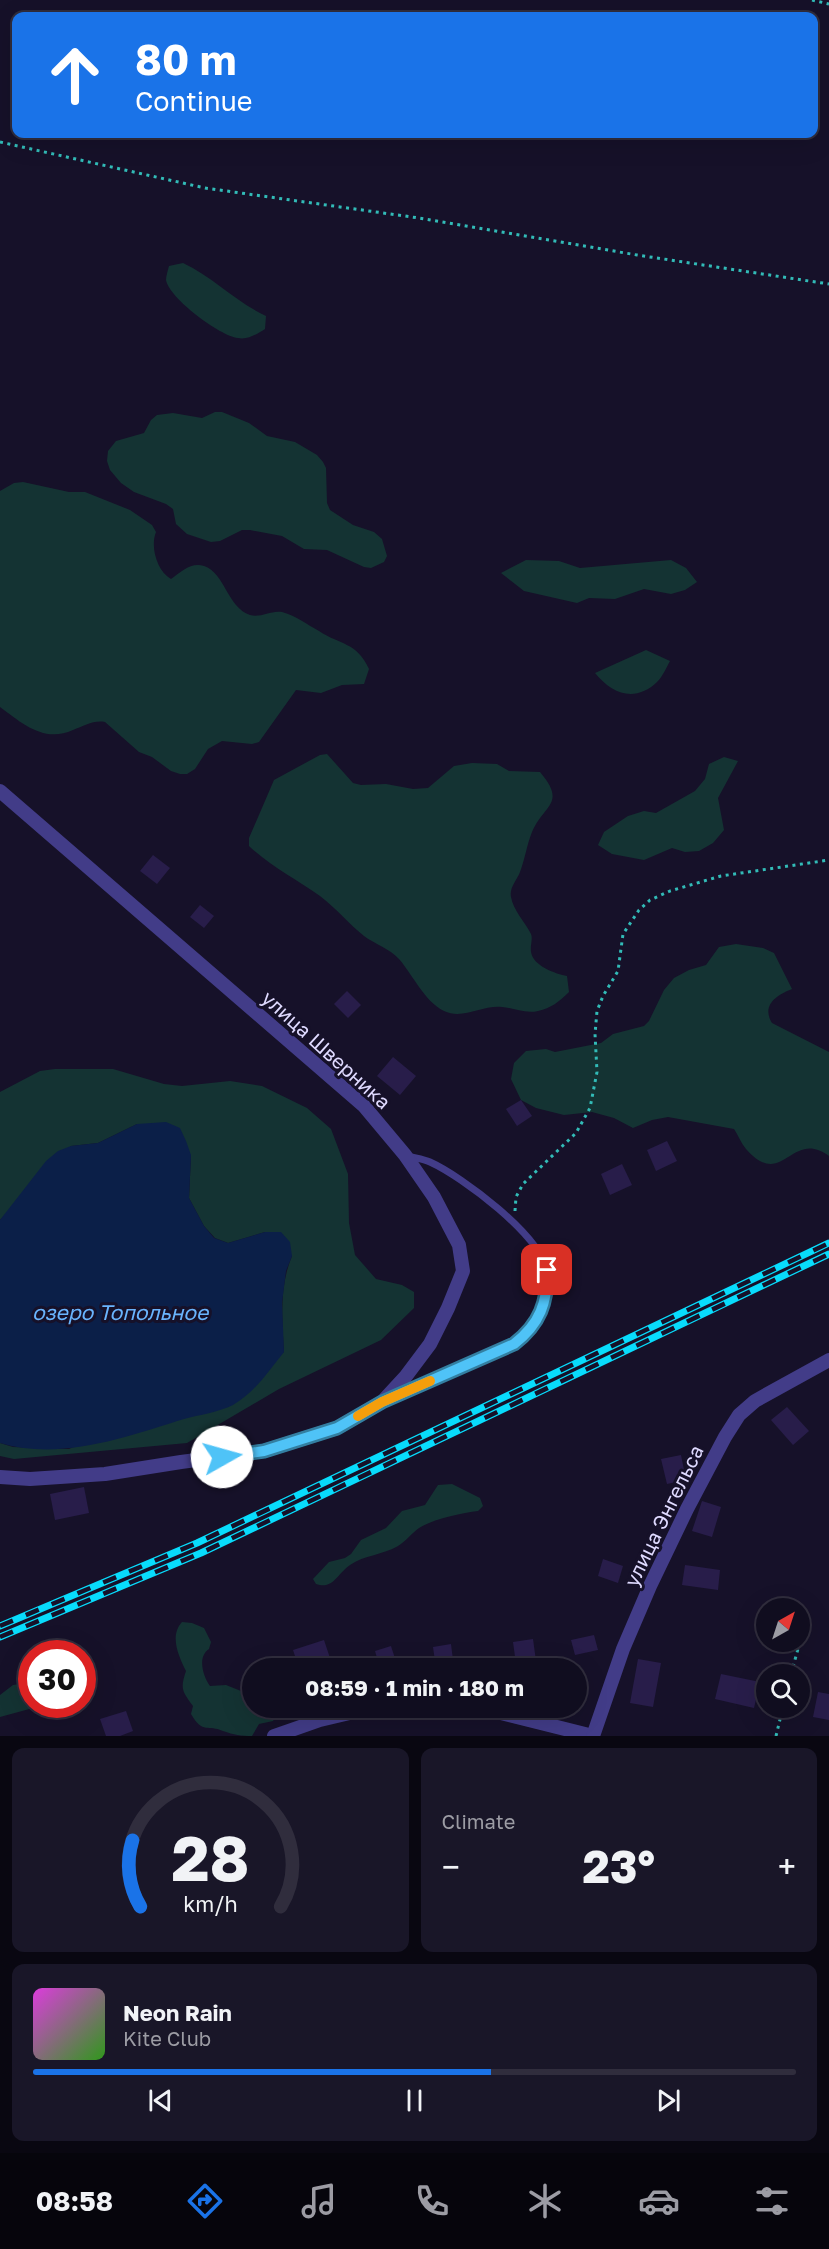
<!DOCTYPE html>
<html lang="en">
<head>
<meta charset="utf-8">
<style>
  :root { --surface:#100d1f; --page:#191628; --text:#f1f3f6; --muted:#9c9ca4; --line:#302d3d; --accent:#1a73e8 }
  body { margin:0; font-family:"Golos Text",sans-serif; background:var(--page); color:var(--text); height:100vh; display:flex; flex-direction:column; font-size:22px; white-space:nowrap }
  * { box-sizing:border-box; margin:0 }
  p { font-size:20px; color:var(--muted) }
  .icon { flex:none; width:33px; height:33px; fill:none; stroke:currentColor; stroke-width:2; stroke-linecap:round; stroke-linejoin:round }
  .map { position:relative; height:1736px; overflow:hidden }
  .panel { display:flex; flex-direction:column; gap:12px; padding:12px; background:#090711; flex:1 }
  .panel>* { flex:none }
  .top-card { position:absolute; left:12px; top:12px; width:806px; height:126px; border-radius:12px; box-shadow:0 6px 24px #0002,0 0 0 2px var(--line); background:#1a73e8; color:#fff; overflow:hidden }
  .needle { width:39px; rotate:39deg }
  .controls { position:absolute; left:756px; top:1598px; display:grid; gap:12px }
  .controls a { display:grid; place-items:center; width:54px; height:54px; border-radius:50%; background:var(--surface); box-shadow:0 6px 24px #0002,0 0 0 2px var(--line); font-size:30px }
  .speed { position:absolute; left:18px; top:1640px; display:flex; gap:12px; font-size:30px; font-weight:700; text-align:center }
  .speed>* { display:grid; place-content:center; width:78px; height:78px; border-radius:50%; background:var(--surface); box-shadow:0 6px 24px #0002,0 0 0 2px var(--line); line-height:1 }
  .speed .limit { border:9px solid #d22; background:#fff; color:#111 }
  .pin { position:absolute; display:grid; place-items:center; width:51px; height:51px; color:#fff; margin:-26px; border-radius:12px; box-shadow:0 3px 9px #0006 }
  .me { position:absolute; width:66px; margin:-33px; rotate:83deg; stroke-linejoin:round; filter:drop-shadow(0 0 4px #0008) }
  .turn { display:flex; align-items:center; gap:21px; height:126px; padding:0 24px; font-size:27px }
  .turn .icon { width:78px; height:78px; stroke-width:2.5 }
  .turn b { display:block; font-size:42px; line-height:51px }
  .big { font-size:45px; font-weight:700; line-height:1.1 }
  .panel .widget { flex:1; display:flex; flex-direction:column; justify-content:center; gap:9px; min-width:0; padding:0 21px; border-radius:12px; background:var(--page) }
  .panel .dial { align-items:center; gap:0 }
  .dial svg { height:156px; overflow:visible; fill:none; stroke:var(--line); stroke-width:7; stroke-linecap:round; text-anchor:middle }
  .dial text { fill:var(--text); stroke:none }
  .song { display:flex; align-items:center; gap:18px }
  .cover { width:72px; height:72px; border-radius:9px; background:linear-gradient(135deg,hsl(300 70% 55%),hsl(110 70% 35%)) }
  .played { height:6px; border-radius:3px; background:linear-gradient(90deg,var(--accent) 60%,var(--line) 60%) }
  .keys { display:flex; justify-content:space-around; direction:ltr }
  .heat { display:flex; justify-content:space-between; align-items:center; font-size:33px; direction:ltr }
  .panel .tiles { flex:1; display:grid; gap:12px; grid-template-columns:1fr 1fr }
  .widget:last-child { grid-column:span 2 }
  .trip { position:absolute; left:242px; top:1658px; width:345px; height:60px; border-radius:30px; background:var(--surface); box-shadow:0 6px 24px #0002,0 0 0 2px var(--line); font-weight:700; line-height:60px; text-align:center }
  .dock { display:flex; height:96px; justify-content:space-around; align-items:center; background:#06050c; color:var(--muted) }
  .dock .icon { width:42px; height:42px }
  .dock .on { color:var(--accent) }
  .dock b { font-size:27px; color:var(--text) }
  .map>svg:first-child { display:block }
  .green { fill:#143333 }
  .water { fill:#0b1f48 }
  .building { fill:#281d4a }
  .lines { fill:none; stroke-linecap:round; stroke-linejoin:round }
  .path { stroke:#32bbb7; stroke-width:3; stroke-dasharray:3 4.5; stroke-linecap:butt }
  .service { stroke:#423c88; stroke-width:7 }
  .minor { stroke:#423c88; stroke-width:14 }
  .rail-casing { stroke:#08dcfc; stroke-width:7 }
  .rail { stroke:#161129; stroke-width:4.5; stroke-dasharray:14; stroke-linecap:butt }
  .route-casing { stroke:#337fa1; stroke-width:15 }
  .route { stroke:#4fc3f7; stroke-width:10 }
  .slow { stroke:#f59e0b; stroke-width:10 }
  .labels { text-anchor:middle; stroke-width:6; stroke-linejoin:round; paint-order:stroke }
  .street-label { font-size:20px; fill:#dfdaff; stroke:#161129 }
  .water-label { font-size:21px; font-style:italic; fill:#69b4fd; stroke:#161129 }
</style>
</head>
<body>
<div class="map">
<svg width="829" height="1736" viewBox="0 0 829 1736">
  <rect width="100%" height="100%" fill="#161129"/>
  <!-- green -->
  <g class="green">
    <path d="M183 263C213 277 236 302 266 316L265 329C257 334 248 340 238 338 220 336 169 298 166 280 166 276 168 270 169 266Z"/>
    <polygon points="215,412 222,412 249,423 267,436 295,442 317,455 323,462 326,468 327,503 330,510 353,525 374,532 382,539 387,556 384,562 371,568 364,567 327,550 304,549 282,536 250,530 242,530 220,541 211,542 187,534 176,524 173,509 166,504 134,492 121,483 110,470 107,461 108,451 116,441 144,433 151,420 157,415 173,413 202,418"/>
    <path d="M23 482 69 492H85L130 510 152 525 156 532C150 547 157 571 171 579 181 572 191 562 204 566 225 573 227 607 250 615 261 618 271 610 282 612 297 616 306 624 319 631 340 645 357 642 369 669L364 684 342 685 321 693 296 690 259 742 252 744 222 741 208 749 195 769 187 774H180L171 771 152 757 139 752 105 722C93 720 84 726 73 730 44 743 23 724 0 707V491L14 483Z"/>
    <polygon points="526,560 559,561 580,568 671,560 686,568 697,582 685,590 671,594 644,589 615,599 589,598 577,603 524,591 501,573"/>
    <path d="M646 650 670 661C666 668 663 676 657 682 635 703 612 694 595 673Z"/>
    <path d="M327 754 353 783 361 785 386 784 413 789 428 788 454 766 472 763 497 764 509 771 540 772C567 804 544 804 532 832 527 844 525 859 520 872 517 880 509 888 511 897 513 910 525 922 531 934 533 939 530 945 531 952 533 966 556 974 567 976L569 992C559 1002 551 1008 538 1011 525 1014 514 1008 502 1007 482 1005 463 1020 444 1011 424 1001 413 975 399 959 390 949 375 944 364 936 349 924 336 908 320 896 296 879 270 866 249 846V838L274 780 320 755Z"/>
    <polygon points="724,757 738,761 718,798 724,830 713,843 699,851 685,852 672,848 644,860 612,854 598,845 604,832 628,816 644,811 656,813 695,791 705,779 709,764"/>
    <path d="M736 944 763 948 774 953 792 989C777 995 761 1005 772 1023L829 1052V1156C791 1128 783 1191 746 1149 741 1143 738 1135 734 1129L668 1117 652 1120 633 1128 614 1118 592 1112 564 1115 536 1108 521 1100 511 1079 514 1063 526 1051 546 1049 555 1052 601 1043 613 1034 644 1026 649 1021 664 990 674 978 689 970 706 965 719 947Z"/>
    <path d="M55 1069H113L164 1084 182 1086 230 1081 262 1086 307 1108 331 1129 348 1174 349 1223 355 1255 376 1279 402 1285 414 1292V1308L381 1340 279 1389 187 1443 14 1459 0 1456V1443L13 1447 69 1449 284 1352C282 1319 279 1287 292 1256L265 1232 228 1243 215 1238 204 1226 189 1198 191 1155 137 1124 98 1143 71 1146 0 1220V1092L40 1071Z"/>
    <path d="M452 1484 480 1498 483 1506 478 1511C462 1513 433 1519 419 1528 412 1533 406 1541 398 1546 383 1555 364 1555 350 1565 337 1574 333 1590 316 1584L313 1579 329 1562 345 1558 351 1554 361 1540 386 1528 402 1511 425 1505 438 1485Z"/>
    <path d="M182 1622 192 1623 204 1628 211 1642 209 1649C197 1657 203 1676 210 1686L226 1685 241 1691 252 1689V1707H281L273 1721 259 1724 252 1736C241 1736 234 1735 223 1731 208 1724 203 1735 191 1714L193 1706C182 1691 180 1689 186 1671 179 1657 169 1636 182 1622Z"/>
    <polygon points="31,1682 32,1704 37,1704 33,1708 0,1717 0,1695 13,1685"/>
  </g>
  <!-- water -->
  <path class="water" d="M166 1122 180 1128 186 1141 191 1155 189 1198 204 1226 214 1238 228 1243 265 1232H281L290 1242 292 1256 286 1271 282 1303 284 1352C268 1372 255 1392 233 1405 219 1412 199 1415 184 1419 126 1437 61 1461 0 1443V1220L46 1161 58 1151 71 1146 98 1143 137 1124Z"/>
  <!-- building -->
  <g class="building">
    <polygon points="153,855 170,868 157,884 140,871"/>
    <polygon points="200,905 214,916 204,928 190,917"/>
    <polygon points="347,991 361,1005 348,1018 334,1004"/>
    <polygon points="393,1057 416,1076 400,1095 377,1076"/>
    <polygon points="521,1100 532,1116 517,1126 506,1109"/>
    <polygon points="667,1141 677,1161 656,1171 647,1150"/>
    <polygon points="622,1164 632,1185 610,1195 601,1174"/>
    <polygon points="787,1407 809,1431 793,1445 771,1420"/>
    <polygon points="681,1455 686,1480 667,1484 661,1459"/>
    <polygon points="84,1487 89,1513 55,1520 50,1494"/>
    <polygon points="702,1501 721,1507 712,1537 692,1531"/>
    <polygon points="603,1559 623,1566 618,1583 598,1576"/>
    <polygon points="685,1565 720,1570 718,1590 682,1585"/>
    <polygon points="594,1635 598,1650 575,1655 571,1640"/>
    <polygon points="533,1639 536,1661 516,1664 513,1642"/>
    <polygon points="324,1640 332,1664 320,1668 299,1668 293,1650"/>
    <polygon points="451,1644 454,1668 436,1668 433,1647"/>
    <polygon points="391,1646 398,1668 380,1668 375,1651"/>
    <polygon points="638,1659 661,1663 653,1707 630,1703"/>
    <polygon points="721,1674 760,1682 754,1708 715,1699"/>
    <polygon points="818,1692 829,1694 829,1720 813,1717"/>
    <polygon points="126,1711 133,1731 120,1736 106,1736 100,1719"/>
  </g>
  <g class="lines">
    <!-- path -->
    <g class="path">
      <polyline points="812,0 829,4"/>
      <polyline points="0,142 205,188 419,218 637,255 829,284"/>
      <polyline points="515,1211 516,1197 523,1184 576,1133 590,1108 597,1072 595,1034 597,1011 603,996 618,971 623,934 639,910 650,900 670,891 721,876 829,860"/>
      <polyline points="791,1674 803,1631"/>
      <polyline points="776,1736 783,1707"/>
    </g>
    <!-- service -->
    <path class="service" d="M390 1398 514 1344C535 1328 553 1299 547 1271 540 1235 463 1177 430 1162 423 1159 415 1158 408 1156"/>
    <!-- minor -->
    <g class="minor">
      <polyline points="0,791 364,1106 405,1155 434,1197 459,1245 463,1271 448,1308 430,1344 406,1376 382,1402 337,1428 264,1451 181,1462 105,1474 30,1479 0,1477"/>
      <polyline points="477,1707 593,1736"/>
      <polyline points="274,1736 320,1720 375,1707"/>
      <polyline points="593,1736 623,1649 650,1586 687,1509 725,1437 739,1415 755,1401 829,1360"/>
    </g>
    <!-- rail casing -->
    <g class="rail-casing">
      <g id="rail">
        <polyline points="0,1626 197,1543 829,1243"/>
        <polyline points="0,1637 201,1553 829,1254"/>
      </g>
    </g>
    <!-- rail -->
    <use href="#rail" class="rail"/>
  </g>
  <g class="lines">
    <!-- route casing -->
    <g class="route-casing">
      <path id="route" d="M222 1457 264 1451 337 1428 382 1402 514 1344C540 1324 548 1302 547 1270"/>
    </g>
    <!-- route -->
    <use href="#route" class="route"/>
    <!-- slow -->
    <polyline class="slow" points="358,1416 382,1402 430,1381"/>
  </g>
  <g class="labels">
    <!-- street labels -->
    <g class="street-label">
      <text transform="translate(326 1050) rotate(42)" y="7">улица Шверника</text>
      <text transform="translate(664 1516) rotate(-64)" y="7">улица Энгельса</text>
    </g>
    <!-- water labels -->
    <g class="water-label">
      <text x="120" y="1320">озеро Топольное</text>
    </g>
  </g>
</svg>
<div class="controls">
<a><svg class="needle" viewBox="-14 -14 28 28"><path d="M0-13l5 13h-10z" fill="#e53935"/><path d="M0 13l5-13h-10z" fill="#9c9ca4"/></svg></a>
<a><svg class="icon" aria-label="search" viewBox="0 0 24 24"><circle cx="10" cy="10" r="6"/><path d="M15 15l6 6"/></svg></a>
</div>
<div class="speed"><div class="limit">30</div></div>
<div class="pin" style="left:547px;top:1270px;background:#d93025"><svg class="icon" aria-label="arrive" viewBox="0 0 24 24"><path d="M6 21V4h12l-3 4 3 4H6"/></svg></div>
<svg class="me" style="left:222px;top:1457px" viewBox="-20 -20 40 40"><circle r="19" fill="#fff"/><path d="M0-13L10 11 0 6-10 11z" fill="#4fc3f7"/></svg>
<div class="trip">08:59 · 1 min · 180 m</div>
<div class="top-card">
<div class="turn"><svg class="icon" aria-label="ahead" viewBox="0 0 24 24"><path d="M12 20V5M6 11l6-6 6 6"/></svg><div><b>80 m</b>Continue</div></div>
</div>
</div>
<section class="panel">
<div class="tiles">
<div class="widget dial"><svg viewBox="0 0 100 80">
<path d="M14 69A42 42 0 1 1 86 69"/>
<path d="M14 69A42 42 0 0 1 10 35" stroke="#1a73e8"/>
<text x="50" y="56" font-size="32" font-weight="700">28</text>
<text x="50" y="72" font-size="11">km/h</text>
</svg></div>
<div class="widget"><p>Climate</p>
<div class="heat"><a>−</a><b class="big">23°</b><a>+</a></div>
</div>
<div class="widget">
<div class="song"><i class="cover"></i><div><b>Neon Rain</b><p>Kite Club</p></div></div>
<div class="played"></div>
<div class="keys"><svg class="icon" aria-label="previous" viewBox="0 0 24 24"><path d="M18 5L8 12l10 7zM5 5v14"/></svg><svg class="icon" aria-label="pause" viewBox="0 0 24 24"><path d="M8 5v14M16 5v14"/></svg><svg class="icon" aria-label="next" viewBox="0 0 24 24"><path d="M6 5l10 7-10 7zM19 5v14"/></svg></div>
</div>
</div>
</section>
<nav class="dock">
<b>08:58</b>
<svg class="icon on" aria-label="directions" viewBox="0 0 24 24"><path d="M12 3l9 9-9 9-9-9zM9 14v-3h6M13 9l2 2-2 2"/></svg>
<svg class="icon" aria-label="music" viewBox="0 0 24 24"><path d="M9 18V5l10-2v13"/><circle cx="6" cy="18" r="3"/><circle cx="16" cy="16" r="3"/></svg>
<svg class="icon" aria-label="phone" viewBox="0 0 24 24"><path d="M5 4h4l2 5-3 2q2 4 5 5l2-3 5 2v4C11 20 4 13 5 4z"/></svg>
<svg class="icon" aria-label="climate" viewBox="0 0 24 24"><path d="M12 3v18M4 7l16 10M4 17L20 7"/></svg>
<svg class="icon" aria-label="car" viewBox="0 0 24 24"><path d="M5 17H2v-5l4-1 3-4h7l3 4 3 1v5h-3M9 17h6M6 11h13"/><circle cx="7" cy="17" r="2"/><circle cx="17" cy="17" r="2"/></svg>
<svg class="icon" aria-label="filters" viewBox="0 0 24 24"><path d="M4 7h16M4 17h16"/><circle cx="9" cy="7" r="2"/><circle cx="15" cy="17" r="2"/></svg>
</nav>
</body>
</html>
